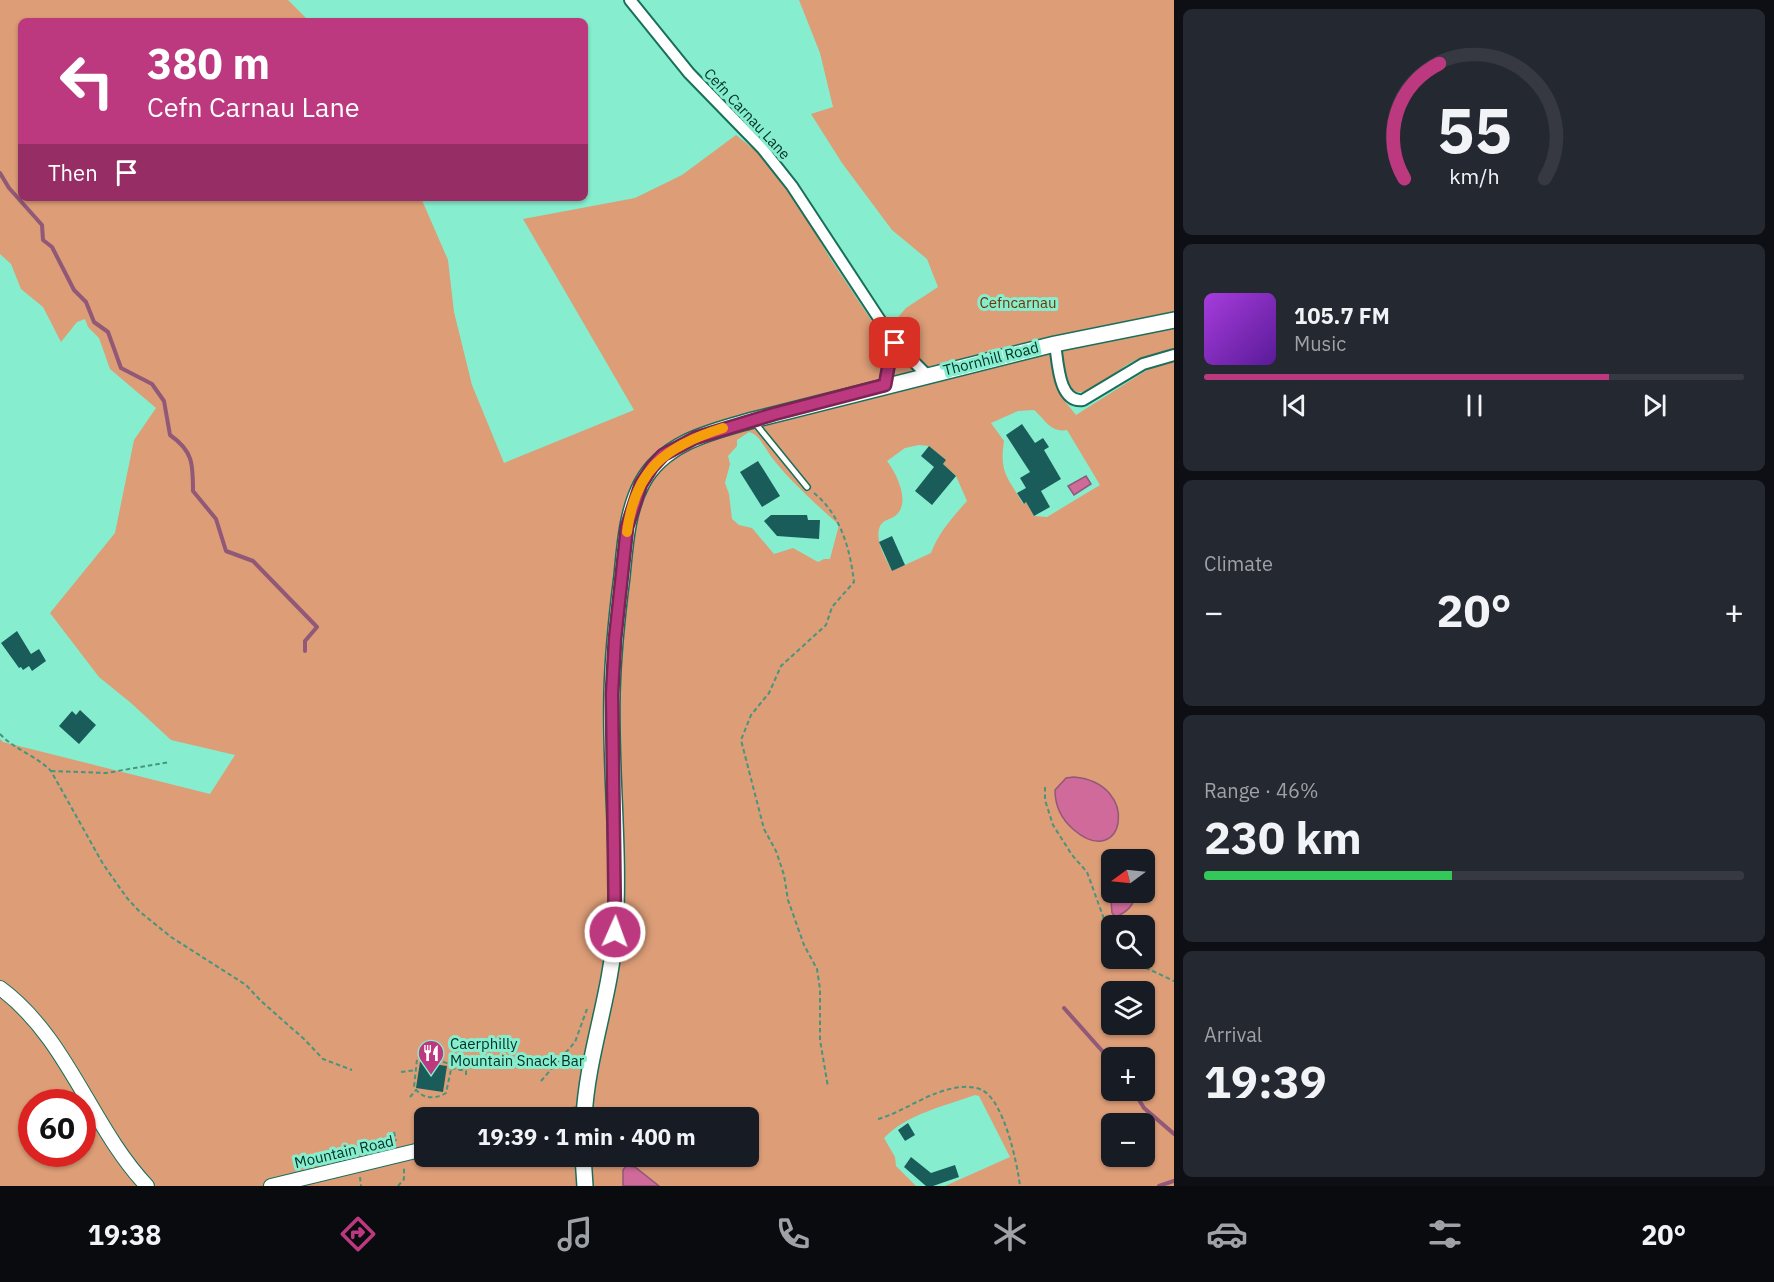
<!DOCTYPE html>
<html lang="en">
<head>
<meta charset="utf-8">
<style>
  :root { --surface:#171b24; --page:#242831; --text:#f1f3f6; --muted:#9ea1a6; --line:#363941; --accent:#bd397f }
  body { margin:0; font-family:"IBM Plex Sans",sans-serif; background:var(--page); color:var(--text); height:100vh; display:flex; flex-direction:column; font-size:22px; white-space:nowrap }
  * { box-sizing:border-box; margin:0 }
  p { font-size:20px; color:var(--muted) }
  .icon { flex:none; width:33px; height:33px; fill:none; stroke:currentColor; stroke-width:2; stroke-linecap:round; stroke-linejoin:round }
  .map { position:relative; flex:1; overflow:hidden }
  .side { display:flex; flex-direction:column; gap:9px; padding:9px; background:#0d0f14; width:600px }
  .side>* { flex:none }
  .hud { position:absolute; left:18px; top:18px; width:570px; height:183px; border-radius:9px; box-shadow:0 2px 4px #0004; background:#bd397f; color:#fff; overflow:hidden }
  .needle { width:39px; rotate:255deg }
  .controls { position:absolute; left:1101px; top:849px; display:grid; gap:12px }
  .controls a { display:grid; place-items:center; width:54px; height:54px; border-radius:9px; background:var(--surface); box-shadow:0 2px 4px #0004; font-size:30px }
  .speed { position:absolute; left:18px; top:1089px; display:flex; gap:12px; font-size:30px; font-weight:700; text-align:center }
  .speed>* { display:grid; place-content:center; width:78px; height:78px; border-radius:50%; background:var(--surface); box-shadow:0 2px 4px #0004; line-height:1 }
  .speed .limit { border:9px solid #d22; background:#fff; color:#111 }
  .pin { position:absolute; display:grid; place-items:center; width:51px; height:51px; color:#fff; margin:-26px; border-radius:12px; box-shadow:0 3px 9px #0006 }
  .me { position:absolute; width:66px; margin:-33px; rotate:2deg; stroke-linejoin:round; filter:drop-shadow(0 0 4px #0008) }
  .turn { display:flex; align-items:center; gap:21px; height:126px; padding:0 30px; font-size:27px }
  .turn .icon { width:78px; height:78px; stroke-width:2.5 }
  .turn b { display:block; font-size:42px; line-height:51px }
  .then { display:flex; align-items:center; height:57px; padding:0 30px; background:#0003; gap:12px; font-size:22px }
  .big { font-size:45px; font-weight:700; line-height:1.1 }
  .side .card { flex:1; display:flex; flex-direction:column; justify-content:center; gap:9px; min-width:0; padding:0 21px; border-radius:9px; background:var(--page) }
  .side .dial { align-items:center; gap:0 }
  .dial svg { height:156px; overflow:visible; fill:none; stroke:var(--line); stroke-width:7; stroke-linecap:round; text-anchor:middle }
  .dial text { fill:var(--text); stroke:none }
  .song { display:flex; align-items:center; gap:18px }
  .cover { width:72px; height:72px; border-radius:9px; background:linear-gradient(135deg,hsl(280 70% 55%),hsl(270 70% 35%)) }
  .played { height:6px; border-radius:3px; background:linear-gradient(90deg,var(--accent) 75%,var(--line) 75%) }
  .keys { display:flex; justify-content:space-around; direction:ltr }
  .heat { display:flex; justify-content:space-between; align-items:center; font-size:33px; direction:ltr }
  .charge { height:9px; border-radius:4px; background:linear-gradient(90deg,#34c759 46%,var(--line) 0) }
  .trip { position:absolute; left:414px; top:1107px; width:345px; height:60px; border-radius:9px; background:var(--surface); box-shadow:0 2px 4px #0004; font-weight:700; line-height:60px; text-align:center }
  .dock { display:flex; height:96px; justify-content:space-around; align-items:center; background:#090b0e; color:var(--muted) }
  .dock .icon { width:42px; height:42px }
  .dock .active { color:var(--accent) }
  .dock b { font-size:27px; color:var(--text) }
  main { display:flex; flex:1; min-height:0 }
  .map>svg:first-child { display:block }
  .green { fill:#dc9d77; fill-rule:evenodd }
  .water { fill:#cf6a9a; stroke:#915877; stroke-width:1.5 }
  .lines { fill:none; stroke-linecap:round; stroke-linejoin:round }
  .stream { stroke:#915877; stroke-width:4 }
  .building { fill:#1a5c5a }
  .service-casing { stroke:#196f5a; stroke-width:8 }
  .minor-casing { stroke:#196f5a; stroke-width:14 }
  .secondary-casing { stroke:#196f5a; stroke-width:16 }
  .primary-casing { stroke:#196f5a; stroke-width:18 }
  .path { stroke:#47957f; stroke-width:2; stroke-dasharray:4.5 3; stroke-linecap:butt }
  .service { stroke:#fff; stroke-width:5 }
  .minor { stroke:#fff; stroke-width:10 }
  .secondary { stroke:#fff; stroke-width:14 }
  .primary { stroke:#fff; stroke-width:15 }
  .route-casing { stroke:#7b2553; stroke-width:15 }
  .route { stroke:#bd397f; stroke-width:10 }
  .slow { stroke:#f59e0b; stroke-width:10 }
  .labels { text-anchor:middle; stroke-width:6; stroke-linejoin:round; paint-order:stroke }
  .street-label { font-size:15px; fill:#002f24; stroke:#86eece }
  .park-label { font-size:15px; fill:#713504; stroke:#86eece }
  .poi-label { font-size:15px; fill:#002f24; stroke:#86eece; text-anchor:start }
</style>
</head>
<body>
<main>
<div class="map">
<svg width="1174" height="1186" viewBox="0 0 1174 1186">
  <rect width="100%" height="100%" fill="#86eece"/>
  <!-- green -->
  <path class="green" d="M0 0H288L309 21H21V198H421L448 260 454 312 472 385 504 463 634 410 523 219 635 198 682 175 736 135 761 155 801 209 830 258 881 335 892 330V324L906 308 938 287 927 259 892 230 842 163 811 114 833 107 820 53 799 0H1174V355C1168 357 1161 359 1155 359 1149 359 1141 358 1136 360 1117 367 1094 398 1073 391L1071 386 1064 390 1060 395 1076 415 1147 370 1174 360V1186H945L1010 1157 979 1096 975 1095C945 1106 907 1114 884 1138L895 1157 896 1166 916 1186H0V739L3 742 210 794 235 755 171 740 131 703 99 677 50 613 115 533 134 440 156 408 110 369 99 338 88 327 85 319 77 322 61 342 43 307 21 289 11 264 0 254ZM1034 410C1045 419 1050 433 1067 430L1100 485 1047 517 1034 516 1026 502 1023 504C1008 477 999 474 1004 441L991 423 1018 411ZM749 432C760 434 766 451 773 459 792 483 816 504 839 525L830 559H824L818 562 793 548 774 554 752 528 739 525 732 519 729 494 725 483 730 464 728 456 737 446V440ZM919 445 929 446 946 460 943 464 956 476 967 501C952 518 939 532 931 553L892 571C886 558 874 541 880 526 884 519 890 520 895 516 912 503 896 473 887 461L905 448ZM1112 860H1144V892H1112ZM1112 926H1144V958H1112ZM1112 992H1144V1024H1112ZM1112 1058H1144V1090H1112ZM32 1102H82V1154H32ZM424 1118H748V1156H424ZM1112 1124H1144V1156H1112Z"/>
  <!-- water -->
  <g class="water">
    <polygon points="1086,476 1091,484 1074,495 1068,486"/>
    <path d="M1074 777C1142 783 1124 872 1074 830 1061 819 1055 807 1055 790L1066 778Z"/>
    <path d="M1111 869 1112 892 1137 893C1133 906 1128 911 1116 917L1112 913 1109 878Z"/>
    <polygon points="626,1166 635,1167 659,1186 623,1186 623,1170"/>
  </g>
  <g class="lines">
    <!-- stream -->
    <g class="stream">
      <path d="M0 173 9 188 42 225 43 240 52 247 74 290 86 302 94 322 108 332 121 368 152 384 164 401 170 435C193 451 193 464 193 491L216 519 226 551 253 561 317 627 305 641V651"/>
      <polyline points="1064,1008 1112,1062"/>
      <polyline points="1133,1090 1144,1108 1174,1134"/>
      <polyline points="1159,1186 1174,1181"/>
    </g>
  </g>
  <!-- building -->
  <g class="building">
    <polygon points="1022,424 1035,443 1043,438 1049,447 1044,450 1061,479 1041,491 1050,507 1034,516 1026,502 1024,504 1017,493 1026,488 1020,478 1030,472 1006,435"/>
    <polygon points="929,446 946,460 943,464 956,476 932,505 915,491 934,467 921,456"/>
    <polygon points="758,461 780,496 762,507 740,472"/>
    <polygon points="771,515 807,515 808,520 820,520 819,539 777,536 764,521"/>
    <polygon points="892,536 905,565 892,571 879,542"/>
    <polygon points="17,631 31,654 39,649 46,661 32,671 29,666 23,670 21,667 19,668 1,643"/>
    <polygon points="80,710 96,725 79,744 59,726 72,711 76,715"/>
    <polygon points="420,1062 447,1066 443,1092 416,1088"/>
    <polygon points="908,1123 915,1135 905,1141 898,1130"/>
    <polygon points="911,1157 931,1173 955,1165 959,1177 933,1186 926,1186 904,1167"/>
  </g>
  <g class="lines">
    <!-- service casing -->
    <g class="service-casing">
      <polyline id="service" points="755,423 807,487"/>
    </g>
    <!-- minor casing -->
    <g class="minor-casing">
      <g id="minor">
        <polyline points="630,0 689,73 762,148 792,186 895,343 927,375"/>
        <path d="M1055 344C1058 361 1058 403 1083 400L1143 364 1174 355"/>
        <polyline points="885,385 891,352 895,343"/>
      </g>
    </g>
    <!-- secondary casing -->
    <g class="secondary-casing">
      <g id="secondary">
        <path d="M0 988C68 1038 91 1127 147 1186"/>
        <polyline points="536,1118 584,1114"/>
        <polyline points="271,1186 424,1149"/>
      </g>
    </g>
    <!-- primary casing -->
    <g class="primary-casing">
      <g id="primary">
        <path d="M584 1118C587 1054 612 993 615 929 620 851 610 772 612 693 613 654 617 615 622 576 625 545 627 511 642 483 664 442 711 432 753 420L1055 344 1174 320"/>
        <polyline points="583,1156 585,1186"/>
      </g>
    </g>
    <!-- path -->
    <g class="path">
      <path d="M814 493C841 515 850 549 854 582L832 607 826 625 781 666 769 693 751 715 741 740 764 829 776 851 784 875 788 900 804 945 817 969 820 989V1040L828 1087"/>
      <path d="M0 734C15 750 37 756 51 771L103 864 127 898 139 911 171 937 246 985 261 1001 304 1039 323 1059 352 1070"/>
      <polyline points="51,771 106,773 170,762"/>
      <polyline points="1045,787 1045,800 1053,825 1072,855 1087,872 1112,941"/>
      <polyline points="1125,958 1174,981"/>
      <path d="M421 1058 438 1060 452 1065 446 1093C434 1100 422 1099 414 1087L417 1059Z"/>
      <polyline points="451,1068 466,1071 466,1075"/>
      <polyline points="401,1072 416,1070"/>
      <polyline points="541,1081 575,1042 587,1009"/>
      <polyline points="410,1097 416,1090"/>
      <path d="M878 1119C897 1114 914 1102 932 1095 946 1089 967 1083 982 1090 1004 1101 1017 1162 1020 1186"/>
      <polyline points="394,1132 396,1141"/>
      <polyline points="416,1136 416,1129"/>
      <polyline points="360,1177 361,1186"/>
      <polyline points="398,1186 404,1179 404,1168"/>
    </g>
    <!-- service -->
    <use href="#service" class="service"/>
    <!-- minor -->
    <use href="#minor" class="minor"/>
    <!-- secondary -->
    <use href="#secondary" class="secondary"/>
    <!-- primary -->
    <use href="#primary" class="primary"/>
  </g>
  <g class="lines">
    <!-- route casing -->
    <g class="route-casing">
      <polyline id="route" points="615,932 612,694 615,639 627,527 641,484 652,467 663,455 695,438 774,414 885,385 891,352 895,343"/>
    </g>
    <!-- route -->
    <use href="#route" class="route"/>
    <!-- slow -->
    <path class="slow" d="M627 532C635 469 666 446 723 428"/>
  </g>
  <!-- icons -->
  <defs>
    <g id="restaurant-pin" transform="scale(1.35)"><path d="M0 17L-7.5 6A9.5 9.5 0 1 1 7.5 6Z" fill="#bd397f" stroke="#86eece"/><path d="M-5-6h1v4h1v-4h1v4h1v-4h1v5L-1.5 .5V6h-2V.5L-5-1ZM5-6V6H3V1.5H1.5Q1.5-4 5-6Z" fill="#fff"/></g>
  </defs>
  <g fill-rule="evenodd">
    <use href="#restaurant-pin" x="431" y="1053"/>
  </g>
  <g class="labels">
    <!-- street labels -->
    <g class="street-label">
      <text transform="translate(747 114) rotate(47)" y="5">Cefn Carnau Lane</text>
      <text transform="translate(991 359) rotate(-14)" y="5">Thornhill Road</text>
      <text transform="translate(344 1152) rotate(-13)" y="5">Mountain Road</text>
    </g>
    <!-- park labels -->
    <g class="park-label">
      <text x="1018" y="308">Cefncarnau</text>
    </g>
    <!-- poi labels -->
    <g class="poi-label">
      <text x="450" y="1049">Caerphilly<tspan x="450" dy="17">Mountain Snack Bar</tspan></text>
    </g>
  </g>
</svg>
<div class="controls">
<a><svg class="needle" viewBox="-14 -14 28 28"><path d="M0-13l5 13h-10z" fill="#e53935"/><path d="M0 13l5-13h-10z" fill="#9ea1a6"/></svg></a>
<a><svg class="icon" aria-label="search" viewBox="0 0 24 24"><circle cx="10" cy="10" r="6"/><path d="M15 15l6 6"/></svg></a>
<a><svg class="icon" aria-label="layers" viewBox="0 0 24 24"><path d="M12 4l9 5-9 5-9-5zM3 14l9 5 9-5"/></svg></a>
<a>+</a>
<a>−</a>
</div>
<div class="speed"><div class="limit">60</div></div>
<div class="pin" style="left:895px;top:343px;background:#d93025"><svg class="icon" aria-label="arrive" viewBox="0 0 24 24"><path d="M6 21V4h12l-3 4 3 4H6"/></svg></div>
<svg class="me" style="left:615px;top:932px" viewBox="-20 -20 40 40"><circle r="17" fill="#bd397f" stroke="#fff" stroke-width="3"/><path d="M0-11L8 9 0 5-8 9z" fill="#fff"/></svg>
<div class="trip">19:39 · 1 min · 400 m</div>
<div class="hud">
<div class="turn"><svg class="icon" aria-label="left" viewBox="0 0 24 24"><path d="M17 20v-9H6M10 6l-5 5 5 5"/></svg><div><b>380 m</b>Cefn Carnau Lane</div></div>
<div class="then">Then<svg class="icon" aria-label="arrive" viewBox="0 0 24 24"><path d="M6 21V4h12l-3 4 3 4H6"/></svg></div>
</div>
</div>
<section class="side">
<div class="card dial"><svg viewBox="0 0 100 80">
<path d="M14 69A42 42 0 1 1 86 69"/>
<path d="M14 69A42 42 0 0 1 32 10" stroke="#bd397f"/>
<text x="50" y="56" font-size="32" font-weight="700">55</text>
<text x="50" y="72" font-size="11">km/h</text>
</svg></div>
<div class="card">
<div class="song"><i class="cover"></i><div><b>105.7 FM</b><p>Music</p></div></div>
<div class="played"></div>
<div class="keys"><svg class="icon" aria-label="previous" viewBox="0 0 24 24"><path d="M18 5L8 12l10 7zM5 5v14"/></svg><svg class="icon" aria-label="pause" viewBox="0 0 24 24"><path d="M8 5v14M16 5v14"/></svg><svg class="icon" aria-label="next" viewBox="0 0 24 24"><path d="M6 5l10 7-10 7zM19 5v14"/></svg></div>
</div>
<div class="card"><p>Climate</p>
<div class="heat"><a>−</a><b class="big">20°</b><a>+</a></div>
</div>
<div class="card"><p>Range · 46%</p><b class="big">230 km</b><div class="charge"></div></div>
<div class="card"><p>Arrival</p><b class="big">19:39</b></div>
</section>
</main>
<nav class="dock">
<b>19:38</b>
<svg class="icon active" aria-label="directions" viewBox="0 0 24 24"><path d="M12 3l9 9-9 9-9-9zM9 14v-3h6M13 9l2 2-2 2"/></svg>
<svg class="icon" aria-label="music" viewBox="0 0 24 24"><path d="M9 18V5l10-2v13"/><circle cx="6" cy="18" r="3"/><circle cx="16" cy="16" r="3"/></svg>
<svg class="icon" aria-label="phone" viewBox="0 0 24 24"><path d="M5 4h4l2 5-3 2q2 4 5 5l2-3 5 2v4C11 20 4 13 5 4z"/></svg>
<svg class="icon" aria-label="climate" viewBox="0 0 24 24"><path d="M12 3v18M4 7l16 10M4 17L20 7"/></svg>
<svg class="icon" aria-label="car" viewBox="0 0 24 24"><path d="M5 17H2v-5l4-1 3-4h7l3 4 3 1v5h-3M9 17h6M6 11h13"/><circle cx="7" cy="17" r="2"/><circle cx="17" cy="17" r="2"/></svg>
<svg class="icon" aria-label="filters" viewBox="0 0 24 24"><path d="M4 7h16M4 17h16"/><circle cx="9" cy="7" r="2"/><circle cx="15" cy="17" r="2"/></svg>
<b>20°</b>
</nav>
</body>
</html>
